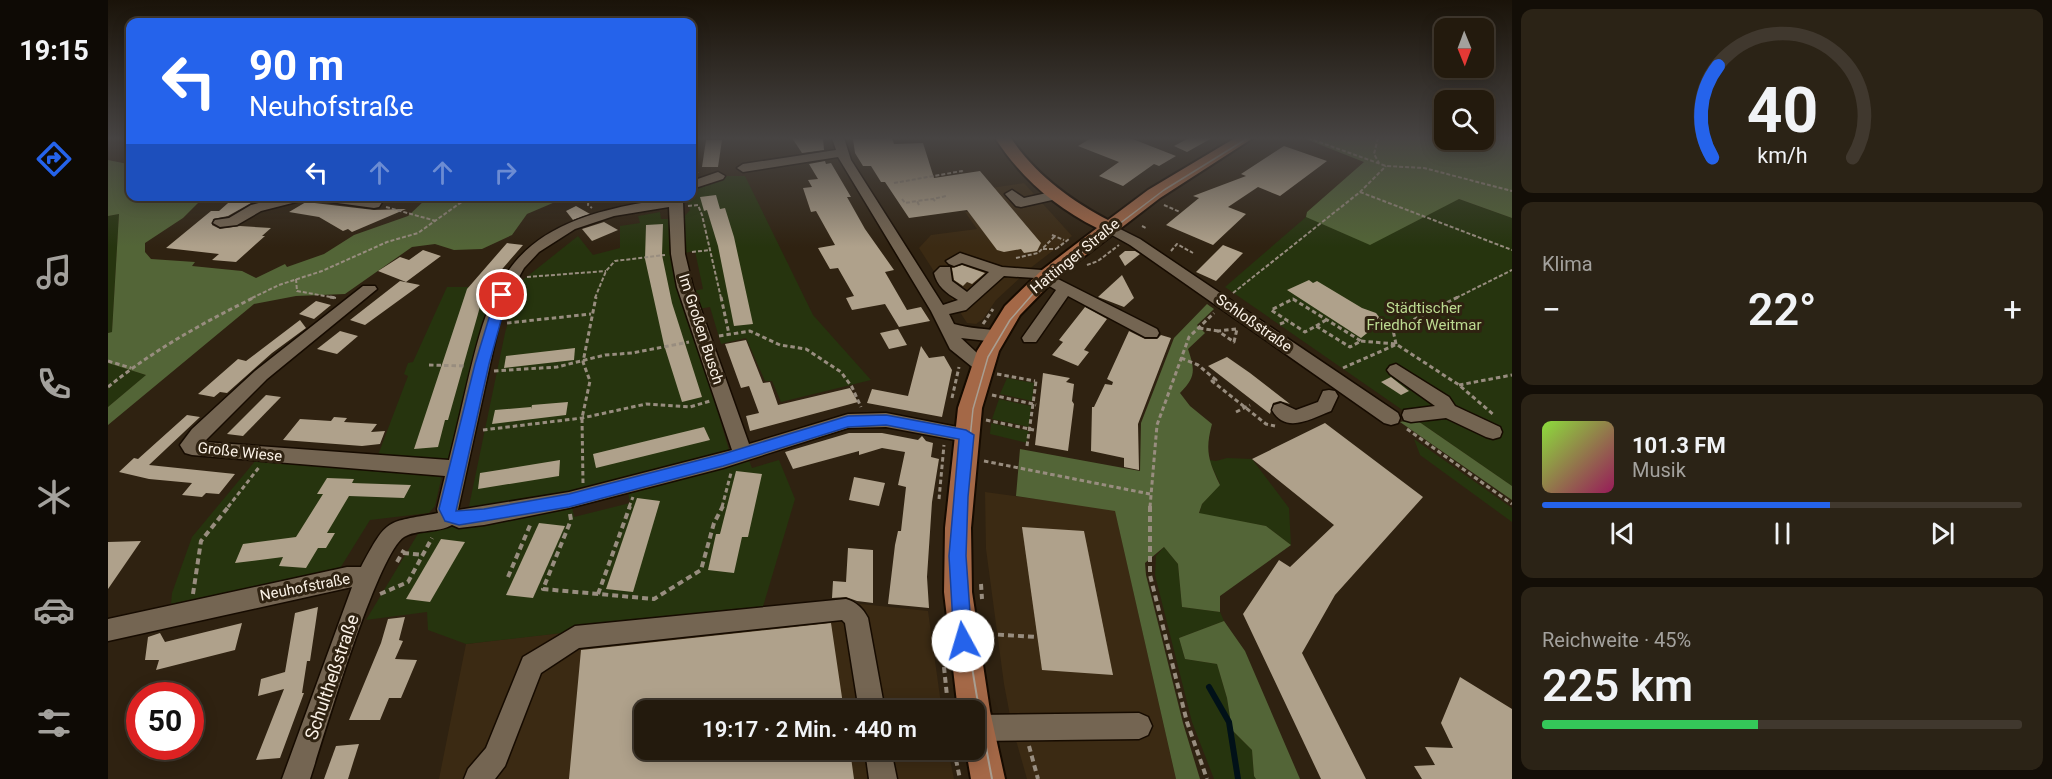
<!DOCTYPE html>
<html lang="de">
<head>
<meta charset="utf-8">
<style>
  :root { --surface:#231a0d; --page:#2b2316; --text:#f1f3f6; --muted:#a3a19d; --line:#40382e; --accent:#2563eb }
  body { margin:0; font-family:Roboto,sans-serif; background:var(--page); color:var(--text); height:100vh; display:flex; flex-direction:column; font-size:22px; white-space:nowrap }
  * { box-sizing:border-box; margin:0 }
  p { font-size:20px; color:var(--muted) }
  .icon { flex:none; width:33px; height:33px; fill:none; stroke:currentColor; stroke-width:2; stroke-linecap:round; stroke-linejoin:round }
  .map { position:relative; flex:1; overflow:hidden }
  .panel { display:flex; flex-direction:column; gap:9px; padding:9px; background:#130e07; width:540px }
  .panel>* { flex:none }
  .guide { position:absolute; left:18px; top:18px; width:570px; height:183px; border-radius:12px; box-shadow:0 3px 15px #0003,0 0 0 2px var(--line); background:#2563eb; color:#fff; overflow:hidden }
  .needle { width:39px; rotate:179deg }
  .controls { position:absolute; left:1326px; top:18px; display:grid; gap:12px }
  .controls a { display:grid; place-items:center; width:60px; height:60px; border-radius:12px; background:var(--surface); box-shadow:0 3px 15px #0003,0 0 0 2px var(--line); font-size:30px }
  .speed { position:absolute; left:18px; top:682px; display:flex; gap:12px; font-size:30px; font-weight:700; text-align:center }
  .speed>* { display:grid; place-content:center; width:78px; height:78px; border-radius:50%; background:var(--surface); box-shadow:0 3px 15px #0003,0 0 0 2px var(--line); line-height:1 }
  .speed .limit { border:9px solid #d22; background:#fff; color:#111 }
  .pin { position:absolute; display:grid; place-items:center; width:51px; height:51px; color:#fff; margin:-26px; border:3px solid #fff; border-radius:50%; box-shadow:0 2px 6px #0007 }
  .me { position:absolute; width:66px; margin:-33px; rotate:354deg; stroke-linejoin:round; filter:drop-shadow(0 0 4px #0008) }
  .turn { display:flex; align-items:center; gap:21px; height:126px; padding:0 24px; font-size:27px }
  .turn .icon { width:78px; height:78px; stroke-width:2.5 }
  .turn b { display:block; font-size:42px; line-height:51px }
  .lanes { display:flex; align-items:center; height:57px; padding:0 24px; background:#0003; justify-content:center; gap:30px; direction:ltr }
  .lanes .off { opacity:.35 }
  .big { font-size:45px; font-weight:600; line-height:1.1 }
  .panel .card { flex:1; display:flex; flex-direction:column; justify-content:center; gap:9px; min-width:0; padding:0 21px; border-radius:12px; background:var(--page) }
  .panel .dial { align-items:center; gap:0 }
  .dial svg { height:156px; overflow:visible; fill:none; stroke:var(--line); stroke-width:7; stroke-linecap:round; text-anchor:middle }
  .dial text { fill:var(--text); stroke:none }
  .song { display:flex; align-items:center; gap:18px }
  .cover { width:72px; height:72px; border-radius:9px; background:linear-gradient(135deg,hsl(90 70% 55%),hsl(330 70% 35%)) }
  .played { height:6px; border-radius:3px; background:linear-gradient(90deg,var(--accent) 60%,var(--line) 60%) }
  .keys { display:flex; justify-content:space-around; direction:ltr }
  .heat { display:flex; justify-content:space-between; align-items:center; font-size:33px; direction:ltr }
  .charge { height:9px; border-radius:4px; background:linear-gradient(90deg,#34c759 45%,var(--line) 0) }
  .trip { position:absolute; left:526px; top:700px; width:351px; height:60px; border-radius:12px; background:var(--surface); box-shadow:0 3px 15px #0003,0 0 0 2px var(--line); font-weight:600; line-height:60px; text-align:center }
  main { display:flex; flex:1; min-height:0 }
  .dock { display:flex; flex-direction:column; width:108px; justify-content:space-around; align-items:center; background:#0e0a05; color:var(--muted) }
  .dock .icon { width:42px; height:42px }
  .dock .current { color:var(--accent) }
  .dock b { font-size:27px; color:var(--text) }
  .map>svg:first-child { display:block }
  .built { fill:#3b2a13 }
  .green { fill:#26340e }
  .forest { fill:#536537 }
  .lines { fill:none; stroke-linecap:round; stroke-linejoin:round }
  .stream { stroke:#011118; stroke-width:6 }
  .building { fill:#afa18b }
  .minor-casing { stroke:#160b00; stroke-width:3 }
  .major-casing { stroke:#160b00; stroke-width:4 }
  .path-far2 { stroke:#988d7f; stroke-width:2; stroke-dasharray:4 2; stroke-linecap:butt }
  .path-far1 { stroke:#988d7f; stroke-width:3; stroke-dasharray:4.5 3; stroke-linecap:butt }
  .path { stroke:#988d7f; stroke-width:4; stroke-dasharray:6 4; stroke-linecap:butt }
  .minor { fill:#746552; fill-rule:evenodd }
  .major { fill:#a46847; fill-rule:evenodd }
  .tram-far1 { stroke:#a99e91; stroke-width:1.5 }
  .tram { stroke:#a99e91; stroke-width:2 }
  .route { fill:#2563eb; stroke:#184099; stroke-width:1.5 }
  .labels { text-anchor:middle; stroke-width:6; stroke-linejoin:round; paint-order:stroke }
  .street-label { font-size:15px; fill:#fbf2e7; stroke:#2f2211 }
  .park-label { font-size:15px; fill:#bcda91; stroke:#2f2211 }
  .near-street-label { font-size:18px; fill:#fbf2e7; stroke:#2f2211 }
</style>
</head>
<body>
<main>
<nav class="dock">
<b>19:15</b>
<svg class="icon current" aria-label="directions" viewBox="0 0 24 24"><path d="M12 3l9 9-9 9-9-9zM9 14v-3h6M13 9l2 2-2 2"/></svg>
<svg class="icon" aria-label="music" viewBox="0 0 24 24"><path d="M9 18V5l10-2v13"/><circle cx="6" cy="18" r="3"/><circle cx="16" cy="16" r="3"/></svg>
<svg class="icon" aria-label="phone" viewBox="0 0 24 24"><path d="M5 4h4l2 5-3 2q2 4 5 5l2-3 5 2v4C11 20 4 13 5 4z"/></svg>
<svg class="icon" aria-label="climate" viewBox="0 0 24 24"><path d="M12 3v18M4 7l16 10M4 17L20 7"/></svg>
<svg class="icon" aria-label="car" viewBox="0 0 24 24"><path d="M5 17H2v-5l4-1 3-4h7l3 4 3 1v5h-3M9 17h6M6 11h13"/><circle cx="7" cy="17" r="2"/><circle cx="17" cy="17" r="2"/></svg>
<svg class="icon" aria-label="filters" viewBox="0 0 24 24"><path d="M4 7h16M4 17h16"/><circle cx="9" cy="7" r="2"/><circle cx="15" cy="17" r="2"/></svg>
</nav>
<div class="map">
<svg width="1404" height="779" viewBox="0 0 1404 779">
  <rect width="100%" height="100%" fill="#2f2211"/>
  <!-- built -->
  <g class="built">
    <polygon points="916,183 964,236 925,266 888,300 875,319 868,324 859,323 811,248 823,235 869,229 857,212 862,212 849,193"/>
    <polygon points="877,492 1007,510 1068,779 919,779 904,726 896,684 878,549"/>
    <polygon points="724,601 820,611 834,711 537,711 537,750 840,750 846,779 331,779 358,644"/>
  </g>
  <!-- green -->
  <g class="green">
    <polygon points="614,176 637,176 705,315 763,380 673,402 664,381 657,381 638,338 613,344 602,307 591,309 585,291 595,289 587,251 577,253 574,219 582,210 578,198 575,197 584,196 584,188"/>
    <polygon points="1351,199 1404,218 1404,486 1117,287 1198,217 1199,212"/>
    <polygon points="552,212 553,219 562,219 567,274 578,319 597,368 621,450 496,485 360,511 397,333 411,283 470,236 485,255 512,248 512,226 532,223 530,216"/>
    <polygon points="11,214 4,332 0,333 0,216"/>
    <polygon points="339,287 387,287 354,406 342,460 270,455 300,376 296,374 300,363 305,362"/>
    <polygon points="0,363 38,375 0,407"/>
    <polygon points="899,378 926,383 924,401 892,394"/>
    <polygon points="891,399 923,406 921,427 884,419"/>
    <polygon points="883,423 921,431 919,443 882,434"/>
    <polygon points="1306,439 1404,508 1404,522 1312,455"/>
    <polygon points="640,458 644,468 671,460 687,499 654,610 358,644 320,630 319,612 258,620 311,532 419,516 464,506 466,517 522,503 520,492"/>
    <polygon points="1119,458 1144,459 1181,508 1183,545 1158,526 1091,514 1094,504 1112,484 1101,460 1108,461"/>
    <polygon points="148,460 334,475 327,506 321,513 262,520 231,570 63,604 64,593 84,537"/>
    <polygon points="1056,547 1070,564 1074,607 1112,612 1116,621 1071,638 1077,659 1109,664 1119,698 1124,730 1144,750 1146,776 1148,779 1106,779 1084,722 1047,575 1048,556"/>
  </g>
  <!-- forest -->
  <g class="forest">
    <polygon points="1195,138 1404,138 1404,218 1351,199 1262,245 1198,217 1199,212 1256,162"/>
    <polygon points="0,160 20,164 22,162 22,196 96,197 75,218 37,243 37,252 43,259 87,262 84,266 134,271 148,278 177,264 179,267 216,254 246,235 300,216 318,199 326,197 459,197 419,214 404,235 374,249 346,250 327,244 304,247 237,294 188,296 146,304 0,425 0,407 38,375 0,363 0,333 4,332 11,214 0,216"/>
    <path d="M1099 304 1106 309 1089 325 1097 333 1080 349C1087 370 1088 377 1072 393L1082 406 1104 424C1097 450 1100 460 1112 485L1094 504 1091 513 1158 526 1183 545 1112 596V612L1074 607 1070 564 1056 547 1037 563 1038 575 1075 723 1092 779H1068L1007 511 908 496 912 449 1032 471 1033 423 1066 338Z"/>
    <polygon points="1307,419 1404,486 1404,500 1292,422"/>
    <polygon points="1116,621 1137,651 1192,779 1148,779 1146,776 1144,750 1124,730 1119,698 1109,664 1077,659 1071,638"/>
  </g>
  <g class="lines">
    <!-- stream -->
    <polyline class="stream" points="1101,687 1121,722 1130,779"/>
  </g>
  <!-- building -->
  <g class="building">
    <polygon points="684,138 715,138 716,150 694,153"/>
    <polygon points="784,138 786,144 815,143 826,178 872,171 933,243 929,251 916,253 913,249 896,252 889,250 859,210 801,218 777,182 773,182 763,166 755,166 747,153 745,139"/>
    <polygon points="983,138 1022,138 1068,156 1051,166 1046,164 1015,186 991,176 1011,162 970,146"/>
    <polygon points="1081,138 1104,138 1079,152 1066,146"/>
    <polygon points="598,140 614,140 610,167 594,167"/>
    <polygon points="1176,146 1219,161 1172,196 1150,187 1120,207 1138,214 1105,245 1058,225 1091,198 1085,196 1138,176 1133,174"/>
    <polygon points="717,161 718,164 723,163 743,197 739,197 757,229 786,270 777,272 799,310 813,307 822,321 791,327 777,304 744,310 738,298 746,296 730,268 722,269 710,248 727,245 708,211 703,212 695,188 704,187 700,180 710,179 701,164"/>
    <polygon points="608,195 612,209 617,208 626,237 645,324 626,326 610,246 599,210 596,211 592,197"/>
    <polygon points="128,196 147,198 143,203 120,216 105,219 104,225 112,229 132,226 163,228 154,236 157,236 128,262 104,260 111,254 58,248 103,211 111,211"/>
    <polygon points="198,202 266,210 298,209 244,232 240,229 235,231 211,217 181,212"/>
    <polygon points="468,206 482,214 465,220 458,211"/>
    <polygon points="496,222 510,230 484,241 474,229"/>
    <polygon points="555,224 554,255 564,303 594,397 574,402 556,345 537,259 538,225"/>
    <polygon points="399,243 415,245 383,282 379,282 340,420 337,420 330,447 306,449 359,289"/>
    <polygon points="1115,245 1135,253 1108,281 1088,272"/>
    <polygon points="315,250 333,256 298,282 270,271 292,257 301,260"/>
    <polygon points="1017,251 1027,251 1032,254 1017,266 1011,256"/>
    <polygon points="854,265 877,273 864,284 859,282 855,286 846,280 844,268"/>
    <polygon points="1014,275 1026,298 1016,307 990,297"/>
    <polygon points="1201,280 1205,283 1209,281 1254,308 1268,313 1274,321 1253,338 1179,290"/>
    <polygon points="292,281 312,285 257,325 242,320"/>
    <polygon points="208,301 223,305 206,319 191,314"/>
    <polygon points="977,307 999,319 976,350 981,352 970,366 944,355 955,342 951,340"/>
    <polygon points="192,320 198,328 164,353 119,393 112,392 106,397 90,394 130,359 138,361"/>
    <polygon points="790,329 799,345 781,349 772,333"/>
    <polygon points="232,331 250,336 229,354 209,349"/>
    <polygon points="1021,331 1037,339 1049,339 1053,335 1063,338 1030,424 1031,470 1016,467 1016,458 983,451 984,407 986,407 997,384 1004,385 1005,382 999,379"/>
    <polygon points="638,340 655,383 662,382 670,405 742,388 750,402 642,431 638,416 651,413 641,386 633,388 617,344"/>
    <polygon points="813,346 821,358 836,356 844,370 834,417 759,403 764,389 800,396"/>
    <polygon points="467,348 466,360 396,368 398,356"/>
    <polygon points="1119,357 1142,373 1182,404 1172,401 1165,403 1162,414 1100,366"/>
    <polygon points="935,373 962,378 958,382 966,384 964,401 966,404 960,451 927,445"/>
    <polygon points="1283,377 1301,391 1293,395 1273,382"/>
    <polygon points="158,395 173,397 135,436 119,434"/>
    <polygon points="460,402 458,415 384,424 387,410 423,407 423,409 424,405"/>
    <polygon points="79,415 92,417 41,465 127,474 111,494 98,493 94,497 74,495 84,483 41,479 11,472 26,458 30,459"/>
    <polygon points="226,417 239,418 236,422 269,424 263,432 277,431 272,444 254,446 175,440 192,419 223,421"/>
    <polygon points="1217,423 1315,497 1227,595 1194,653 1258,779 1213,779 1135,614 1171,560 1182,567 1226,525 1144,459"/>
    <polygon points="596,427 602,440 488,468 485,454"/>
    <polygon points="741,433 774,433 810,440 814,436 818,441 825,443 823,457 831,459 824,502 819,577 821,608 780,604 787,545 790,531 793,531 798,487 790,485 797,452 774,448 751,455 751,451 685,469 677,452"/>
    <polygon points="452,460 451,476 370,489 372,473"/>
    <polygon points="628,471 654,474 640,537 634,537 626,573 600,570 608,534 612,534"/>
    <polygon points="746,477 777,483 771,506 741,500"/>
    <polygon points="219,478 246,479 244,483 303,485 296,498 241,496 219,533 227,533 218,548 210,548 198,568 171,566 175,557 127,563 135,544 188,537 215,494 209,494"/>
    <polygon points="529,498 552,501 525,592 498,589"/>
    <polygon points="431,523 457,526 425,598 398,595"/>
    <polygon points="914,527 976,531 1005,675 934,670"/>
    <polygon points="333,539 357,542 322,602 298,599"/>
    <polygon points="33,541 0,589 0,542"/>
    <polygon points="740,548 765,550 765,603 749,601 738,597 724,598 725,581 738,582"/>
    <polygon points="210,607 202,661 199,661 194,693 196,693 172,758 148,760 176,689 150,696 153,679 177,672 187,613"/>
    <polygon points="297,617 291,640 295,641 287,659 309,660 293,698 281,698 272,720 241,720 273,643 280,619"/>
    <polygon points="134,623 127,650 48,670 51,660 37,660 40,637 52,633 57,642"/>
    <polygon points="723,623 736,711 537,711 537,750 742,750 746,779 461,779 473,650"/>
    <polygon points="1352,677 1404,709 1404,779 1314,779 1306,766 1327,765 1317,747 1345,748 1333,723"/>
    <polygon points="251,744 240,779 216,779 228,746"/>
  </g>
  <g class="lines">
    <!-- minor casing -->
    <g class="minor-casing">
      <g id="minor">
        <path d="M724 138H736L743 160 835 305 850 300C838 293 829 286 826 273L832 267H842L844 281 859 292 881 272 854 263 846 266 841 264 838 261 852 253 894 267 946 271 949 274 946 277 1049 329 1051 333 1049 337H1037L960 296 928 342H916L914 338 948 290 928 278 896 276 858 310 841 314 846 324C862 329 878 328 894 332L896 336 894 340 888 342 853 338 883 366 880 370H868L842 349 823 311 730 157 635 172 629 168 635 164 728 150Z"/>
        <polygon points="610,172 617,176 615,179 584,189 584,181"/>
        <polygon points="904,190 916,198 948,191 955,195 953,198 913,207 908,206 897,194"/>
        <polygon points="177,196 240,196 262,199 265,196 278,196 271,207 266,208 200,199 153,211 129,225 112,227 105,223 107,220 121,218 143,205"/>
        <path d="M568 198 575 202 577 254 585 287 641 444 740 414 778 413 865 430 868 435 865 440 858 442 778 427 740 428 615 468 461 508 376 525 351 528 344 525C330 533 309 529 296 537 269 554 215 739 202 779H174L244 587 0 641V619L239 567H253C280 517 277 523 330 513L329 509 337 476 84 455 77 453 72 445 84 429 147 371 255 286H267L269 289 159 379 96 442 341 460C383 296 372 221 568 198ZM561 207 563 254 569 287 624 450 461 492 350 510 391 324 402 293 416 268 431 252 467 229 506 216Z"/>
        <polygon points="1002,224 1032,239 1290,413 1292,418 1290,423 1283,425 1276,423 1022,245 997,231 995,228"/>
        <polygon points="1288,364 1341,397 1347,406 1392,427 1394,432 1392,437 1385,439 1378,437 1338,418 1303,422 1296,420 1294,415 1296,410 1327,406 1282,374 1279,370 1282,366"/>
        <path d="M1221 390 1227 391 1230 396 1223 411C1204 418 1178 435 1164 410L1166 405 1173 403 1188 410 1210 402 1215 391Z"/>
        <path d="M738 599C748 602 755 608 760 618L777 711H751L737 623 734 620 471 648 433 673 397 766 387 779H356L360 769 378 748 415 657 467 626Z"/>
        <polygon points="1031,713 1040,717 1044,726 1040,735 1031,739 867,741 867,715"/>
        <polygon points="757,750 783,750 789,779 761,779"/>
      </g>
    </g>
    <!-- major casing -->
    <g class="major-casing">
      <path id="major" d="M887 138H903C927 174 962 200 1000 220L1040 190 1127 138H1145L1052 198 948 278 912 315 891 351 874 408 863 528 864 592 882 711 897 779H863L858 750H867V711H850L836 592 837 528 850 408 869 351 897 306 934 270 989 228C947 207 913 178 887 138Z"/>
    </g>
    <!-- path-far2 -->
    <g class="path-far2">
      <polyline points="1200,138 1278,166 1316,168 1404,191"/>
      <polyline points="1270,138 1266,154 1271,163"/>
      <polyline points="584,169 590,173"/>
      <polyline points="786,183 854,171 856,173"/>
      <polyline points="1252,192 1404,250"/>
      <polyline points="481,196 480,205 484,208"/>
      <polyline points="794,199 797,203 809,201"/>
      <polyline points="827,201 825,199 838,196"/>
      <polyline points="811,205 809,201 825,199"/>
      <polyline points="1056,205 1072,212"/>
      <polyline points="580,206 590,205 594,215 613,298"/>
      <polyline points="278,207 328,221"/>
      <polyline points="1034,226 1038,228"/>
      <polyline points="944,235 956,240"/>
      <polyline points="935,249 948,249"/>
      <polyline points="948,249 961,239"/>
      <polyline points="1063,251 1069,244 1085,253"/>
      <polyline points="584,252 602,250"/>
      <polyline points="908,258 930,253 947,236"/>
      <polyline points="979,265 990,261 1011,245"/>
      <polyline points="419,277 498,271"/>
      <polyline points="188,279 189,291 228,298"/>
      <polyline points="1125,293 1252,192 1278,166"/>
      <polyline points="144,298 171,285 214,271 279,242 310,233 362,196"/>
      <polyline points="487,298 498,271 507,261 557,255"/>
      <polyline points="1348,298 1404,270"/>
    </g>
    <!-- path-far1 -->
    <g class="path-far1">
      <polyline points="222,297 228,298"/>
      <polyline points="613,297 621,334"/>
      <polygon points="1185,299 1253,341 1242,347 1208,326 1197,332 1163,310"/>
      <polyline points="399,323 483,314"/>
      <polyline points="875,324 885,309"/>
      <polyline points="1172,324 1180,321"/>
      <polyline points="1208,326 1218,320"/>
      <polyline points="1091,328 1110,331"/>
      <polyline points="1128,329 1110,331 1126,342 1129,329"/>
      <polyline points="611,336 642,331 672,345 698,349 733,372 744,387 753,407"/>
      <polyline points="1253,341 1288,344 1351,385 1386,415"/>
      <polyline points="1288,344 1285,330 1350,297"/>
      <polyline points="1073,358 1090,365 1108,380 1104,381 1158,424 1167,426"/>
      <polyline points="0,361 23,368"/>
      <polyline points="321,365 357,366"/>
      <polyline points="1235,368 1287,345"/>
      <polyline points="386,371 449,367 497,355 524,353 581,342"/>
      <polyline points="889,374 927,381"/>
      <polyline points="1351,385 1404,375"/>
      <path d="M0 387C44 351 96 322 147 297"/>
      <polyline points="884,395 925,404 928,381"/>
      <polyline points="844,398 851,367"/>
      <polyline points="1128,412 1142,405"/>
      <polyline points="878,420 926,430"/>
      <polyline points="1299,429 1404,504"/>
      <polyline points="375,430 474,418 538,404 582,407 602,401"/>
      <polyline points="919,446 925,404 928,405"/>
      <polyline points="876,461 1042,494"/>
      <polyline points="475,483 474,418 482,381 475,362 488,297"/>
      <polyline points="831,499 836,445"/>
      <polyline points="120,507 152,466"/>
      <polyline points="521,507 525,497"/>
      <polyline points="614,507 623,473"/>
      <polyline points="1042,507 1049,425 1081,337 1106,313"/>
    </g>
    <!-- path -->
    <g class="path">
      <polyline points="1042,506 1042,575 1079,722 1099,779"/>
      <polyline points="462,514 463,520 435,589 546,599 593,570 606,523 615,506"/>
      <polyline points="295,553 315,555"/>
      <polyline points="289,562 296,550"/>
      <polyline points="400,577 423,523"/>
      <polyline points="873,584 874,599"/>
      <polyline points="85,594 93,541 121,506"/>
      <polyline points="272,594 300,582 324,538"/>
      <polyline points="490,594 522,506"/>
      <polyline points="880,634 928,637"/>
      <polyline points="836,667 839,696"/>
      <polyline points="921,746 930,779"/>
      <polyline points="846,750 852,779"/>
    </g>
    <!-- minor -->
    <use href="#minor" class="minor"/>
    <!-- major -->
    <use href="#major" class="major"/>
    <!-- tram-far1 -->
    <polyline class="tram-far1" points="855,507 865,409 880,357 902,320 936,281 1056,190 1140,138"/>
    <!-- tram -->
    <path class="tram" d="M855 506C848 599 867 688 884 779"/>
  </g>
  <!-- sky -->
  <linearGradient id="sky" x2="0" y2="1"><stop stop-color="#1a1309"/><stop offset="0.56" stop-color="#474443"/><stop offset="1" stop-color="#474443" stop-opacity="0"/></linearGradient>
  <rect width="1404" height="247" fill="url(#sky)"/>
  <!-- route -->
  <polygon class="route" points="394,291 400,295 381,364 348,511 376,509 461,494 615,454 740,416 778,415 858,430 866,435 860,497 858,556 864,641 861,647 855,649 849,647 846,641 841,556 851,439 778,425 740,427 615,466 461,507 351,525 337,521 331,509 367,364 388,295"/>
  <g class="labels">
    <!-- street labels -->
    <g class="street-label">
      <text transform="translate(967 256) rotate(-39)" y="5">Hattinger Straße</text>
      <text transform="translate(1146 323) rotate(35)" y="5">Schloßstraße</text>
      <text transform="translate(593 329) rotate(72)" y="5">Im Großen Busch</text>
      <text transform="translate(132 452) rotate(6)" y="5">Große Wiese</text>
      <text transform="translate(197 587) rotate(-11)" y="5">Neuhofstraße</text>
    </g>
    <!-- park labels -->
    <g class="park-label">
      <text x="1316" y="313">Städtischer<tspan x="1316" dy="17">Friedhof Weitmar</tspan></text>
    </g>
    <!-- near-street labels -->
    <g class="near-street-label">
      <text transform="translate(224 677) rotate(-71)" y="6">Schultheßstraße</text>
    </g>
  </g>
</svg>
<div class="controls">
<a><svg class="needle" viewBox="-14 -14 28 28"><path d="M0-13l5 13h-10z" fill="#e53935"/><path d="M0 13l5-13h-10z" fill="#a3a19d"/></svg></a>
<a><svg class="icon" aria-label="search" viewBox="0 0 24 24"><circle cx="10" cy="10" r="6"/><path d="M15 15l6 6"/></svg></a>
</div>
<div class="speed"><div class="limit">50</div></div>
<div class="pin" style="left:394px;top:295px;background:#d93025"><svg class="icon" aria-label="arrive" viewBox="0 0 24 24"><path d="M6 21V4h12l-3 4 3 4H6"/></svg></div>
<svg class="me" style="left:855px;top:641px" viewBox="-20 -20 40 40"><circle r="19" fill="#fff"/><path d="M0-13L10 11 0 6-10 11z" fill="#2563eb"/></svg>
<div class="trip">19:17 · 2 Min. · 440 m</div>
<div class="guide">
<div class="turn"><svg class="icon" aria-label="left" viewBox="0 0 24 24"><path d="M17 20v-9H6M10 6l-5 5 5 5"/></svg><div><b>90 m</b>Neuhofstraße</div></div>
<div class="lanes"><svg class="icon" aria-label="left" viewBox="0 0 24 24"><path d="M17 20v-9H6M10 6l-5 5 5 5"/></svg><svg class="icon off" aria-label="ahead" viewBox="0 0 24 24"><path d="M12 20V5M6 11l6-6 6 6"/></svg><svg class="icon off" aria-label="ahead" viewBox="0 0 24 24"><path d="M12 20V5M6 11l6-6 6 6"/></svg><svg class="icon off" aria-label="right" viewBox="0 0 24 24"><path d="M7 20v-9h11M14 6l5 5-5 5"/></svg></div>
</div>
</div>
<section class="panel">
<div class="card dial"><svg viewBox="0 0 100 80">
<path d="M14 69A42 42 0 1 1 86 69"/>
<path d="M14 69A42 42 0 0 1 17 22" stroke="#2563eb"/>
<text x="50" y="56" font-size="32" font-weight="700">40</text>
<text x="50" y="72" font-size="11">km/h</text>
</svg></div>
<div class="card"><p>Klima</p>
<div class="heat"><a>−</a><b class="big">22°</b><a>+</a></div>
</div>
<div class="card">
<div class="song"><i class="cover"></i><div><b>101.3 FM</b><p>Musik</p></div></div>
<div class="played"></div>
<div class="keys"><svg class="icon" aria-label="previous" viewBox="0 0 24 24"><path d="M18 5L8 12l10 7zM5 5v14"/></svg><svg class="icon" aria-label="pause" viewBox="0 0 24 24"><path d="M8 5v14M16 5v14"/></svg><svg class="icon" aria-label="next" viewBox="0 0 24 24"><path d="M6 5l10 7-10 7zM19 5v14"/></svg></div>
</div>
<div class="card"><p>Reichweite · 45%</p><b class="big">225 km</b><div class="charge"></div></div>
</section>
</main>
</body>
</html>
